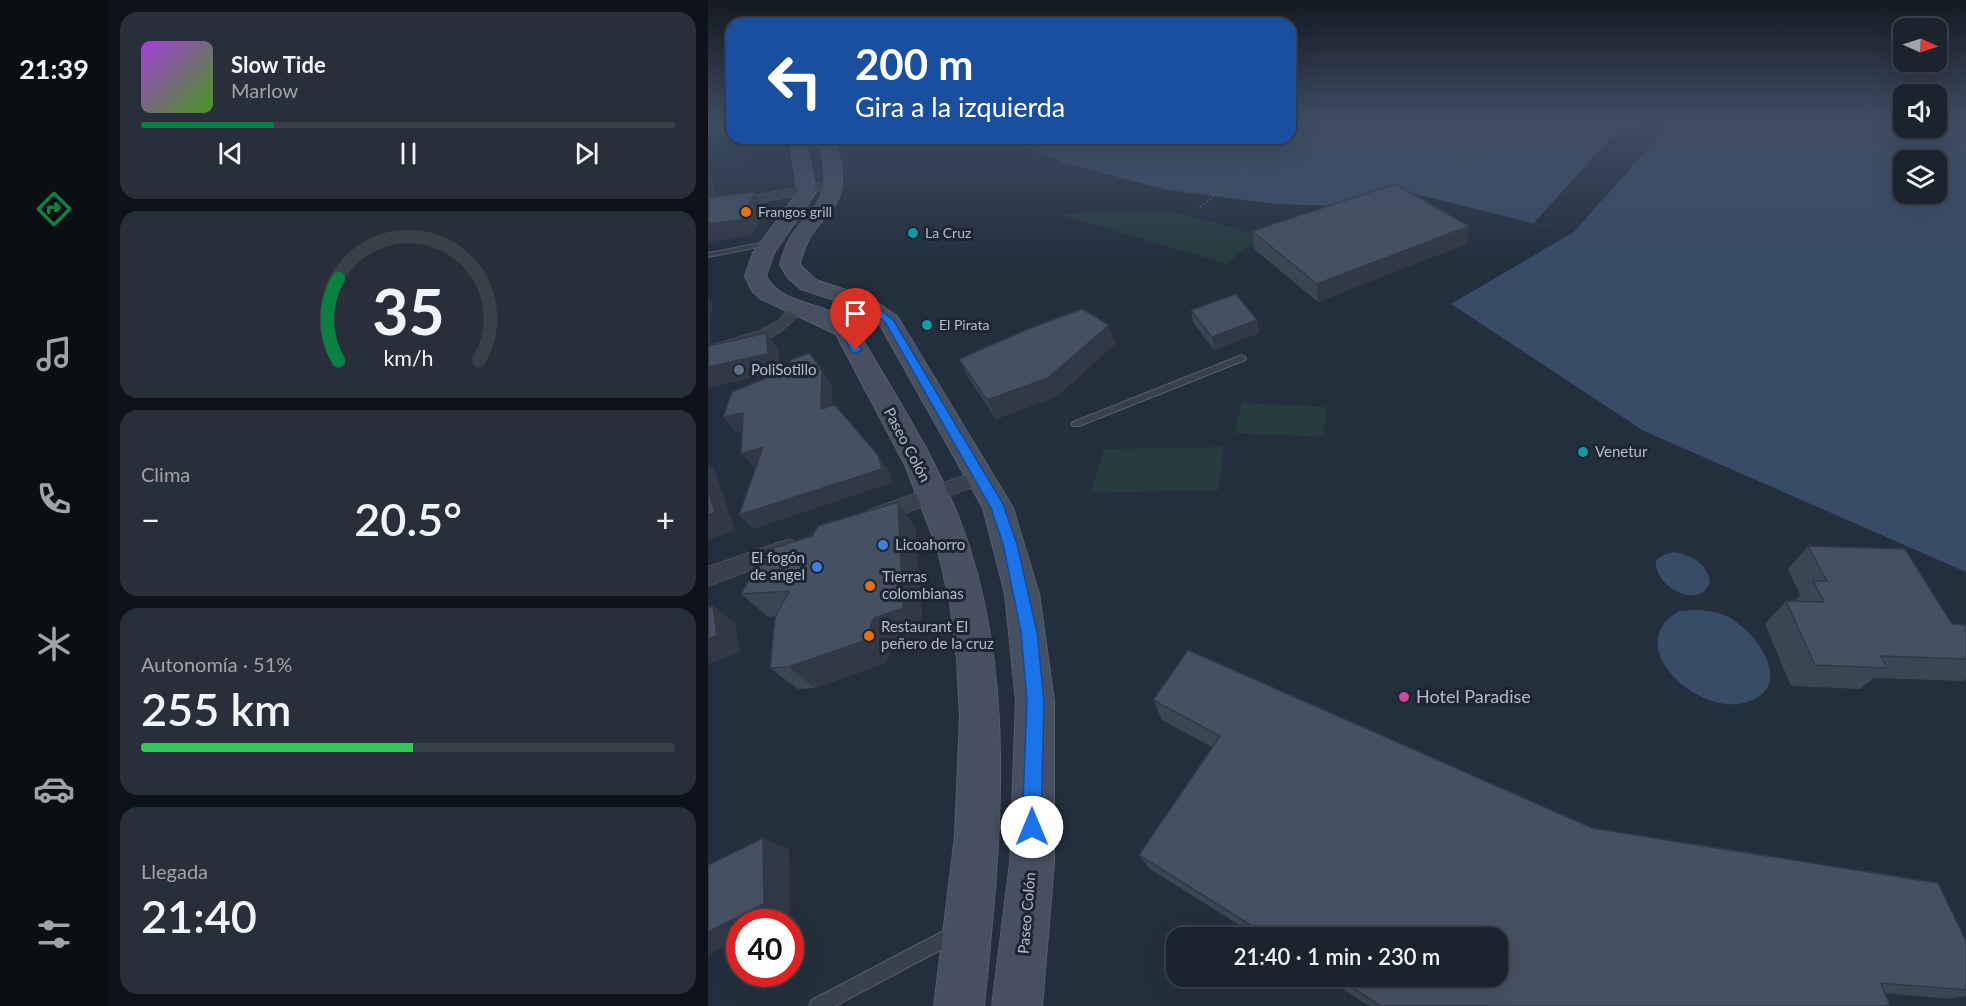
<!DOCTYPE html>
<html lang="es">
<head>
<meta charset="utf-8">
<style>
  :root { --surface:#1b232e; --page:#282f3a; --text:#f1f3f6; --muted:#a0a4aa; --line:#39404a; --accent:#0b8043 }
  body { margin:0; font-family:Lato,sans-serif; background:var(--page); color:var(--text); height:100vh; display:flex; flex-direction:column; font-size:22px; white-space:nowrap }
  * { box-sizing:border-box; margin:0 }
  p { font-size:20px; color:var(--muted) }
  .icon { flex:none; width:33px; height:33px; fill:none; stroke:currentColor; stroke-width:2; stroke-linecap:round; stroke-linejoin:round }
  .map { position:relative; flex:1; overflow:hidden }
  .drawer { display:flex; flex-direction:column; gap:12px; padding:12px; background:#0f1319; width:600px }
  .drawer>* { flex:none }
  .hud { position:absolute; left:18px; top:18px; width:570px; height:126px; border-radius:18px; box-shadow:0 6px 24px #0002,0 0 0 2px var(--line); background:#1a4fa0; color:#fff; overflow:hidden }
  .needle { width:39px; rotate:93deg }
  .fabs { position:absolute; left:1185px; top:18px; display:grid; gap:12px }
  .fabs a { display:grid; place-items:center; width:54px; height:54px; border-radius:12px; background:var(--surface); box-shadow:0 6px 24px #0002,0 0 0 2px var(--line); font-size:30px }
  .speed { position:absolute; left:18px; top:909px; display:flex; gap:12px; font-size:30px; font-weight:700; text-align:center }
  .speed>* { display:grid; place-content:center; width:78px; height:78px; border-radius:50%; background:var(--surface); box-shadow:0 6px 24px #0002,0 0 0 2px var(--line); line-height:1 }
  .speed .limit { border:9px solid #d22; background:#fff; color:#111 }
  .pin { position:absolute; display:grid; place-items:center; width:51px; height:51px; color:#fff; margin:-62px -26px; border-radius:50% 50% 50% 0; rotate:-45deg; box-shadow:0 0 6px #0007 }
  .pin .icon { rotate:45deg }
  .me { position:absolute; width:66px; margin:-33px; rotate:0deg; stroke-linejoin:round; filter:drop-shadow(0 0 4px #0008) }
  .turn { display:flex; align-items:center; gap:21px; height:126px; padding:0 30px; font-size:27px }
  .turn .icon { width:78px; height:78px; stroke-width:2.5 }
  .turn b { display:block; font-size:42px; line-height:51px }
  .big { font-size:45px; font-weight:600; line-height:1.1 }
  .drawer .tile { flex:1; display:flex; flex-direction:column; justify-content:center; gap:9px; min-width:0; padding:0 21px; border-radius:18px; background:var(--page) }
  .drawer .dial { align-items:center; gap:0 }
  .dial svg { height:156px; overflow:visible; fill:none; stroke:var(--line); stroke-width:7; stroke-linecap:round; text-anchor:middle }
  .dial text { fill:var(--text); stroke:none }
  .song { display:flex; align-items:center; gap:18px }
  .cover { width:72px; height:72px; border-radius:9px; background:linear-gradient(135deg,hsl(280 70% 55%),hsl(100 70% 35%)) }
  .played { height:6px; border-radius:3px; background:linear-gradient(90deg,var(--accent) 25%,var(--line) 25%) }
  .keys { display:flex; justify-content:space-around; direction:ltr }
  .heat { display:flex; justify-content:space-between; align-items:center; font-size:33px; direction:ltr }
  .charge { height:9px; border-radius:4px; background:linear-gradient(90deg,#34c759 51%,var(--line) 0) }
  .trip { position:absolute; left:458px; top:927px; width:342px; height:60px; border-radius:18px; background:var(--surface); box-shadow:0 6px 24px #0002,0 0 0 2px var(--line); font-weight:600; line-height:60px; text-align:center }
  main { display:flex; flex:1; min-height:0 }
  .tab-bar { display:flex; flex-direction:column; width:108px; justify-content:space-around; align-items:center; background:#0b0e12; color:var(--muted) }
  .tab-bar .icon { width:42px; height:42px }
  .tab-bar .current { color:var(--accent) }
  .tab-bar b { font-size:27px; color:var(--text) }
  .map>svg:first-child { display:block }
  .green { fill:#263c3f }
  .water { fill:#394c67; fill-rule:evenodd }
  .pier { fill:#242f3e }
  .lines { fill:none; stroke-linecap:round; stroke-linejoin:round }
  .lane-casing { stroke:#565f6c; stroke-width:2 }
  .street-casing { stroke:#565f6c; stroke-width:1 }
  .secondary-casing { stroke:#565f6c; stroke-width:2 }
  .path { stroke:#44595c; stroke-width:2; stroke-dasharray:2 2; stroke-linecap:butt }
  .lane { fill:#38414e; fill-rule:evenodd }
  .street { fill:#38414e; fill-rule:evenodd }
  .secondary { fill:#465061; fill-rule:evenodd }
  .wall { fill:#3b4654 }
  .shaded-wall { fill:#303945 }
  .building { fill:#455162; stroke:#303945; stroke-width:1.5 }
  .route { fill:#1a73e8; stroke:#114b97; stroke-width:1.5 }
  .food-dot { fill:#e8710a; stroke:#1d2633; stroke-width:2 }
  .culture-dot { fill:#0f9aa8; stroke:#1d2633; stroke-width:2 }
  .service-dot { fill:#5c6f8a; stroke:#1d2633; stroke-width:2 }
  .shop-dot { fill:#3f7fe0; stroke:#1d2633; stroke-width:2 }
  .hotel-dot { fill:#d1479c; stroke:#1d2633; stroke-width:2 }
  .labels { text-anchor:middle; stroke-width:6; stroke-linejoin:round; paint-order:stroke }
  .far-poi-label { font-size:14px; fill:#b4bcc9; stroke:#1d2633; text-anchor:start }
  .poi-label { font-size:15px; fill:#b4bcc9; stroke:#1d2633; text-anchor:start }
  .street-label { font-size:15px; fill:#b4bcc9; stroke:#1d2633 }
  .near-poi-label { font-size:18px; fill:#b4bcc9; stroke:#1d2633; text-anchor:start }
</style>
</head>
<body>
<main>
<nav class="tab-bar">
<b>21:39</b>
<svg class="icon current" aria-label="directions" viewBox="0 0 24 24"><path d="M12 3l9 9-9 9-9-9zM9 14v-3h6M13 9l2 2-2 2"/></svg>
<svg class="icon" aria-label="music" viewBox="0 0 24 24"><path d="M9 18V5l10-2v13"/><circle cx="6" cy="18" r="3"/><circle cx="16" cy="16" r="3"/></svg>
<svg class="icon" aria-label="phone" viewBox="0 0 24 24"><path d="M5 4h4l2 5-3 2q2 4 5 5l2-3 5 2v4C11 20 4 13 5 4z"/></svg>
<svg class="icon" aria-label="climate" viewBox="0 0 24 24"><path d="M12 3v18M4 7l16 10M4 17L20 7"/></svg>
<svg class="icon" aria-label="car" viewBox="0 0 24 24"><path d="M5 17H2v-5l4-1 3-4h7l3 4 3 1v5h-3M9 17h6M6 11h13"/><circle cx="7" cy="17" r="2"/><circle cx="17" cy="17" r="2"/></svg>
<svg class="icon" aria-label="filters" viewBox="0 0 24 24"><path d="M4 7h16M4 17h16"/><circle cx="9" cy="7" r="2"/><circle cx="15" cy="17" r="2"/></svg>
</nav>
<section class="drawer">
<div class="tile">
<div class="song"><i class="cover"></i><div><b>Slow Tide</b><p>Marlow</p></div></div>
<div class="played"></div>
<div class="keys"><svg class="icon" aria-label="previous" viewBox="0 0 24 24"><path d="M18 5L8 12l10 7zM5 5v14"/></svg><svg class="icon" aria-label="pause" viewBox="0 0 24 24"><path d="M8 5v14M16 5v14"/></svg><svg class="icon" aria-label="next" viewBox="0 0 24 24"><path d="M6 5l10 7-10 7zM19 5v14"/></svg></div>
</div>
<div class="tile dial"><svg viewBox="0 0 100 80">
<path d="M14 69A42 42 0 1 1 86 69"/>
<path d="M14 69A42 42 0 0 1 14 27" stroke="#0b8043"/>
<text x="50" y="56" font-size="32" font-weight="700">35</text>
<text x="50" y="72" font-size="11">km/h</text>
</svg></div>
<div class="tile"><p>Clima</p>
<div class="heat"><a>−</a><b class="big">20.5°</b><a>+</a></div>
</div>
<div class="tile"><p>Autonomía · 51%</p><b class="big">255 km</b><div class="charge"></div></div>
<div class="tile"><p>Llegada</p><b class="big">21:40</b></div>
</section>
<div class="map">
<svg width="1258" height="1006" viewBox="0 0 1258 1006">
  <rect width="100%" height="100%" fill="#242f3e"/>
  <!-- green -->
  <g class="green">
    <polygon points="461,211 568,239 538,248 518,264 350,214"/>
    <polygon points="534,403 618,407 615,437 527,433"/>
    <polygon points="516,447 510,490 383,493 396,449"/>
  </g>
  <!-- water -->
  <g class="water">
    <path d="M582 118H1195L1196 128H1228L1229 118H1258V572L936 431 743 304 864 233 708 194 658 204 628 206 567 204 460 190 360 164 291 138H582ZM1196 160H1228V194H1196Z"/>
    <path d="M966 552C983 555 999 563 1002 582 992 611 945 587 948 560L958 554Z"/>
    <path d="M971 611C988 610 1004 609 1020 617 1047 630 1087 684 1042 701 994 721 910 646 971 611Z"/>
  </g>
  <!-- pier -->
  <polygon class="pier" points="934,118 967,118 865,233 826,223 915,124 931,127 934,124"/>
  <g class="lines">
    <!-- lane casing -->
    <g class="lane-casing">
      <g id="lane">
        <polygon points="59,242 63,244 61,245 0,257 0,253"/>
        <polygon points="534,355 538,358 537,360 371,426 365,426 363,424 365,422"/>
        <polygon points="245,926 251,928 253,934 251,940 127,1006 101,1006 104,1000"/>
      </g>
    </g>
    <!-- street casing -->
    <g class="street-casing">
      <g id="street">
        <polygon points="24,126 24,132 0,137 0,131"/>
        <polygon points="127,180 131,181 131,187 0,213 0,205"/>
        <path d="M88 303 94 305 96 308C72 343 39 346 0 356V346L51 331 71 320 82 305Z"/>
        <polygon points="271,470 278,472 281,477 278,482 167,525 159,523 156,517 159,511"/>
        <polygon points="81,539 89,542 92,548 89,554 0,586 0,567"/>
      </g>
    </g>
    <!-- secondary casing -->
    <g class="secondary-casing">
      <g id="secondary">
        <path d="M81 138H97L108 192 66 253 58 276C75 310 128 300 149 330 185 392 226 454 252 521 311 674 292 847 276 1006H226L247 836 252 717 249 659 242 603 230 550 197 465 128 334 53 299 44 291 37 276 45 253 90 192Z"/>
        <path d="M110 138H126C154 220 103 205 92 265L108 280 162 298 189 316 305 508 331 594 346 701V863L334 1006H284L302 863 308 701 297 594 275 508 172 325 141 305 93 289 80 278 72 265C85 204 134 220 110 138Z"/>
      </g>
    </g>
    <!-- path -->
    <g class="path">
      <polyline points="792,118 833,126"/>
      <polyline points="715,195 809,121"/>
      <polyline points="492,207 540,170"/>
    </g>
    <!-- lane -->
    <use href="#lane" class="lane"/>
    <!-- street -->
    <use href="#street" class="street"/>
    <!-- secondary -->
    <use href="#secondary" class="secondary"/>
  </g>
  <!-- wall -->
  <g class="wall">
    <polygon points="761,226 758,244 610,302 546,249 544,231"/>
    <polygon points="483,310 551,333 506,350 485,322"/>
    <polygon points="407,344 348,397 288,419 261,378 251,359"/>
    <polygon points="207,527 215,631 187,640 178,663 107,688 90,689 62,668 68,616 60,617 33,594"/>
    <polygon points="1100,546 1244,624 1258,625 1258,679 1255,681 1166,678 1152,689 1083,686 1057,624 1078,601 1087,601 1092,595 1080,569"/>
    <polygon points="445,700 884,828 1258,941 1258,996 1240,999 1177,993 1182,1006 661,1006 614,976 789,976 789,938 552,938 442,869 431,855 504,747 454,720"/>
  </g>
  <!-- shaded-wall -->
  <g class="shaded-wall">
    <polygon points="0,170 5,178 9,201 0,203"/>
    <polygon points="47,192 57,207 44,236 0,242 0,224"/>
    <polygon points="761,226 758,244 610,302 609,284"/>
    <polygon points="0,299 5,305 1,327 3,343 0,344"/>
    <polygon points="549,320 551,333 506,350 504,337"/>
    <polygon points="401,325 407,344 348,397 288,419 279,400"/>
    <polygon points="58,333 71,350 73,371 0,388 0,367"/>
    <polygon points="102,353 124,386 124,424 113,409"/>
    <polygon points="35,413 48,428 28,432 15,417"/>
    <polygon points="55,447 68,461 47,468 33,454"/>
    <polygon points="170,455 180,469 184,483 46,529 31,515"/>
    <polygon points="0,463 7,470 27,531 0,540"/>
    <polygon points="190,502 207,527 215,631 187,640 178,663 107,688 80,667"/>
    <polygon points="5,606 27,623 32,652 0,664 0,639"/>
    <polygon points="55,838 81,849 82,913 63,922 32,922 32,939 0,955 0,932"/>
  </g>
  <!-- building -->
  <g class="building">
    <polygon points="687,184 761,226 609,284 544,231"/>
    <polygon points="47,192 33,220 0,224 0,197"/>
    <polygon points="528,294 549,320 504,337 483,310"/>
    <polygon points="374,309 401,325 340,378 279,400 251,359 320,329"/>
    <polygon points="58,333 60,354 0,367 0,346"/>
    <polygon points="102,353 114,371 113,409 127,405 170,455 174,469 31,515 55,447 33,454 35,413 15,417 24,392 84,367 82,360"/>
    <polygon points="0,489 7,513 0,515"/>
    <polygon points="190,502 195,608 166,618 156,641 80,667 62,668 67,618 81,591 33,594 59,550 104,536 110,526"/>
    <polygon points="1100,546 1197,549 1244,624 1258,625 1258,659 1173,656 1179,668 1107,665 1078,601 1116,602 1105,581 1119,581"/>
    <polygon points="5,606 9,635 0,639 0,608"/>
    <polygon points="480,650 884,828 1230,883 1258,941 1258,990 1173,983 1182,1006 673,1006 626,976 789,976 789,938 563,938 431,855 512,736 445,700"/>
    <polygon points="55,838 56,904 0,932 0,865"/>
  </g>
  <!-- sky -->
  <linearGradient id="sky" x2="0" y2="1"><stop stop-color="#141a22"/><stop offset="0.46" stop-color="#3f4d63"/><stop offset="1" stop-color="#3f4d63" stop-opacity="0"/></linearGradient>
  <rect width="1258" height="259" fill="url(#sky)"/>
  <!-- route -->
  <polygon class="route" points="169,307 186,321 295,504 309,544 329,632 336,701 333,827 331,833 324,836 317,833 314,827 319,701 313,632 295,544 283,508 177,322 168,314 138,326 154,350 148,353 144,352 133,332 125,325"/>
  <!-- markers -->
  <g class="food-dot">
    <circle cx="38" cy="212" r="6"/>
    <circle cx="162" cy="586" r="6"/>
    <circle cx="161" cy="636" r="6"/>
  </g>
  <g class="culture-dot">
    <circle cx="205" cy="233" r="6"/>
    <circle cx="219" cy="325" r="6"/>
    <circle cx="875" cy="452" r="6"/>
  </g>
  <circle class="service-dot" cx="31" cy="370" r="6"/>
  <g class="shop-dot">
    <circle cx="175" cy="545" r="6"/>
    <circle cx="109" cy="567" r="6"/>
  </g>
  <circle class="hotel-dot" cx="696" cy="697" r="6"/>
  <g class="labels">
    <!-- far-poi labels -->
    <g class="far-poi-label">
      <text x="50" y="217">Frangos grill</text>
      <text x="217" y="238">La Cruz</text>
      <text x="231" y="330">El Pirata</text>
    </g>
    <!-- poi labels -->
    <g class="poi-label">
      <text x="43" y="375">PoliSotillo</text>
      <text x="887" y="457">Venetur</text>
      <text x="187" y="550">Licoahorro</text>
      <text x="97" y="563" text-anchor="end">El fogón<tspan x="97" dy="17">de angel</tspan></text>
      <text x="174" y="582">Tierras<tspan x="174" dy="17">colombianas</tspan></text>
      <text x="173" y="632">Restaurant El<tspan x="173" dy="17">peñero de la cruz</tspan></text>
    </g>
    <!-- street labels -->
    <g class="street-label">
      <text transform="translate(199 445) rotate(62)" y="5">Paseo Colón</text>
      <text transform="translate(319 913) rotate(-85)" y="5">Paseo Colón</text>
    </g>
    <!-- near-poi labels -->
    <g class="near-poi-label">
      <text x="708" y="703">Hotel Paradise</text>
    </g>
  </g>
</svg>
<div class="fabs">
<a><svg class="needle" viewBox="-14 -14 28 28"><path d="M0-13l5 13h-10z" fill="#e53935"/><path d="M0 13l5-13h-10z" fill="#a0a4aa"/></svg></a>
<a><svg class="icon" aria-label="sound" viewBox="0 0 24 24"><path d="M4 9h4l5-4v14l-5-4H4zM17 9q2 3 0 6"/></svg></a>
<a><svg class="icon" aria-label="layers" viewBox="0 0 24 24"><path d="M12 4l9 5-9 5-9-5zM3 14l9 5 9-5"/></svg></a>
</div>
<div class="speed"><div class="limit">40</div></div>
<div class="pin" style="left:148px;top:350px;background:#d93025"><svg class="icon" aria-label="arrive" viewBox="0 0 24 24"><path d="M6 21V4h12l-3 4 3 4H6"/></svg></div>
<svg class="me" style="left:324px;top:827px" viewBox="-20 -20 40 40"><circle r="19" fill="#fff"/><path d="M0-13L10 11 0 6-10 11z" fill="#1a73e8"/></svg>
<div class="trip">21:40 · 1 min · 230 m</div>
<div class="hud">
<div class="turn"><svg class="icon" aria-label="left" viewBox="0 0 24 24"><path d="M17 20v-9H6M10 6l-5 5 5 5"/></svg><div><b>200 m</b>Gira a la izquierda</div></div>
</div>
</div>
</main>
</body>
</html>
